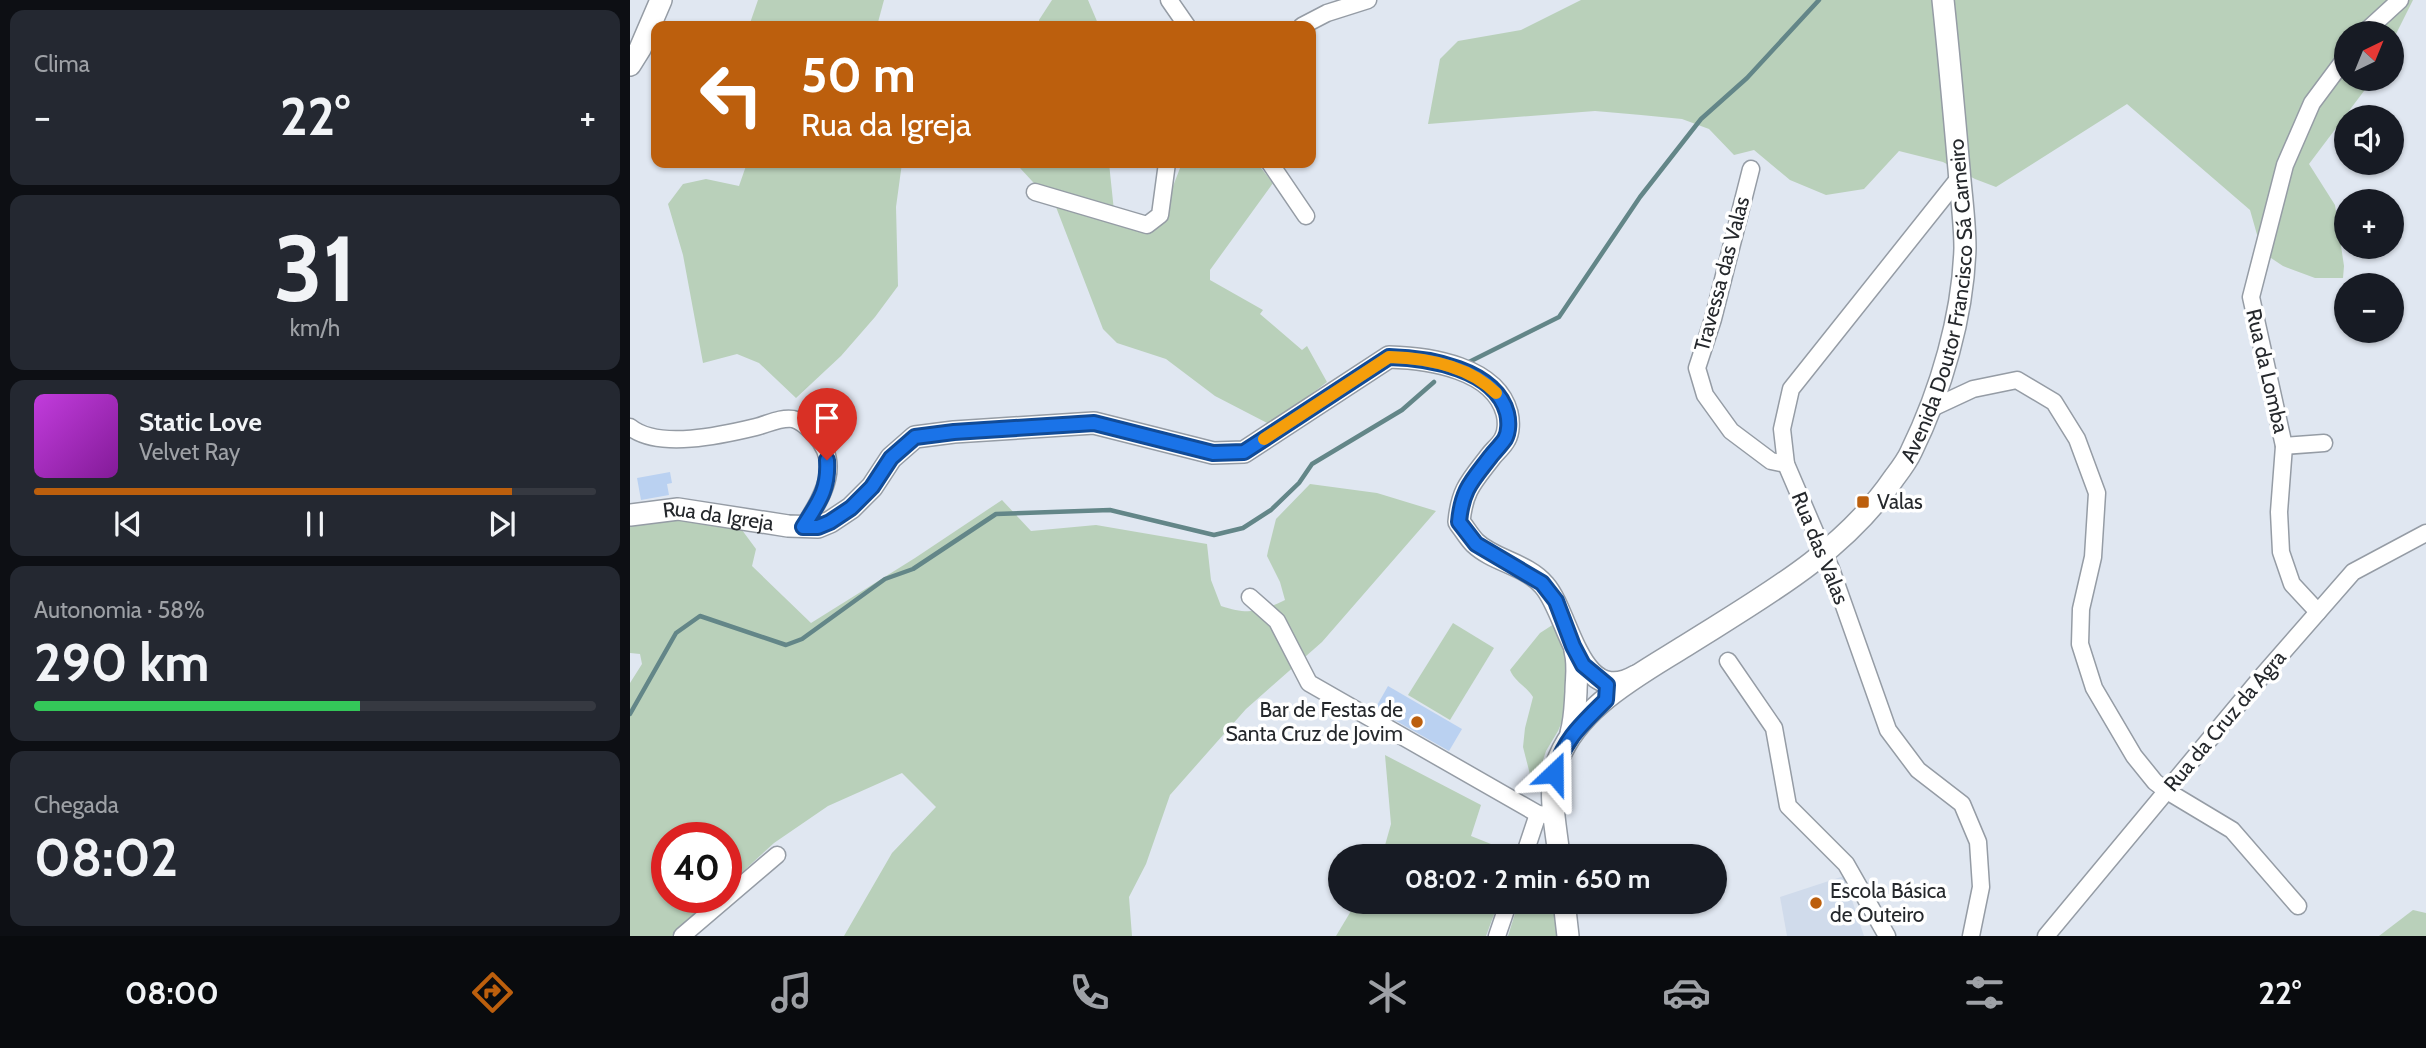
<!DOCTYPE html>
<html lang="pt">
<head>
<meta charset="utf-8">
<style>
  :root { --surface:#171b24; --page:#242831; --text:#f1f3f6; --muted:#9ea1a6; --line:#363941; --accent:#bc5f0d }
  body { margin:0; font-family:Cabin,sans-serif; background:var(--page); color:var(--text); height:100vh; display:flex; flex-direction:column; font-size:26px; white-space:nowrap }
  * { box-sizing:border-box; margin:0 }
  p { font-size:23px; color:var(--muted) }
  .icon { flex:none; width:38px; height:38px; fill:none; stroke:currentColor; stroke-width:2; stroke-linecap:round; stroke-linejoin:round }
  .map { position:relative; flex:1; overflow:hidden }
  .details { display:flex; flex-direction:column; gap:10px; padding:10px; background:#0d0f14; width:630px }
  .details>* { flex:none }
  .hud { position:absolute; left:21px; top:21px; width:665px; height:147px; border-radius:14px; box-shadow:0 2px 5px #0004; background:#bc5f0d; color:#fff; overflow:hidden }
  .needle { width:46px; rotate:43deg }
  .fabs { position:absolute; left:1704px; top:21px; display:grid; gap:14px }
  .fabs a { display:grid; place-items:center; width:70px; height:70px; border-radius:50%; background:var(--surface); box-shadow:0 2px 5px #0004; font-size:35px }
  .speed { position:absolute; left:21px; top:822px; display:flex; gap:14px; font-size:35px; font-weight:700; text-align:center }
  .speed>* { display:grid; place-content:center; width:91px; height:91px; border-radius:50%; background:var(--surface); box-shadow:0 2px 5px #0004; line-height:1 }
  .speed .limit { border:10px solid #d22; background:#fff; color:#111 }
  .pin { position:absolute; display:grid; place-items:center; width:60px; height:60px; color:#fff; margin:-72px -30px; border-radius:50% 50% 50% 0; rotate:-45deg; box-shadow:0 0 7px #0007 }
  .pin .icon { rotate:45deg }
  .me { position:absolute; width:77px; margin:-38px; rotate:23deg; stroke-linejoin:round; filter:drop-shadow(0 0 5px #0008) }
  .turn { display:flex; align-items:center; gap:24px; height:147px; padding:0 35px; font-size:32px }
  .turn .icon { width:91px; height:91px; stroke-width:2.5 }
  .turn b { display:block; font-size:49px; line-height:60px }
  .big { font-size:52px; font-weight:700; line-height:1.1 }
  .details .card { flex:1; display:flex; flex-direction:column; justify-content:center; gap:10px; min-width:0; padding:0 24px; border-radius:14px; background:var(--page) }
  .details .dial { align-items:center; gap:0 }
  .dial b { font-size:91px; line-height:1 }
  .song { display:flex; align-items:center; gap:21px }
  .cover { width:84px; height:84px; border-radius:10px; background:linear-gradient(135deg,hsl(290 70% 55%),hsl(290 70% 35%)) }
  .played { height:7px; border-radius:4px; background:linear-gradient(90deg,var(--accent) 85%,var(--line) 85%) }
  .keys { display:flex; justify-content:space-around; direction:ltr }
  .heat { display:flex; justify-content:space-between; align-items:center; font-size:38px; direction:ltr }
  .charge { height:10px; border-radius:5px; background:linear-gradient(90deg,#34c759 58%,var(--line) 0) }
  .trip { position:absolute; left:698px; top:844px; width:399px; height:70px; border-radius:35px; background:var(--surface); box-shadow:0 2px 5px #0004; font-weight:700; line-height:70px; text-align:center }
  .tabs { display:flex; height:112px; justify-content:space-around; align-items:center; background:#090b0e; color:var(--muted) }
  .tabs .icon { width:49px; height:49px }
  .tabs .on { color:var(--accent) }
  .tabs b { font-size:32px; color:var(--text) }
  main { display:flex; flex:1; min-height:0 }
  .map>svg:first-child { display:block }
  .built { fill:#d0dbeb }
  .green { fill:#b9d0ba }
  .lines { fill:none; stroke-linecap:round; stroke-linejoin:round }
  .stream { stroke:#638688; stroke-width:4.5 }
  .building { fill:#bad1f1 }
  .minor-casing { stroke:#959ca5; stroke-width:19 }
  .tertiary-casing { stroke:#959ca5; stroke-width:24 }
  .minor { stroke:#fff; stroke-width:16 }
  .tertiary { stroke:#fff; stroke-width:21 }
  .route-casing { stroke:#114b97; stroke-width:18 }
  .route { stroke:#1a73e8; stroke-width:12 }
  .slow { stroke:#f59e0b; stroke-width:12 }
  .poi-dot { fill:#bc5f0d; stroke:#fff; stroke-width:2.5 }
  .labels { text-anchor:middle; stroke-width:7; stroke-linejoin:round; paint-order:stroke }
  .street-label { font-size:21px; fill:#25282c; stroke:#fff }
  .poi-label { font-size:21px; fill:#25282c; stroke:#fff; text-anchor:start }
</style>
</head>
<body>
<main>
<section class="details">
<div class="card"><p>Clima</p>
<div class="heat"><a>−</a><b class="big">22°</b><a>+</a></div>
</div>
<div class="card dial"><b>31</b><p>km/h</p></div>
<div class="card">
<div class="song"><i class="cover"></i><div><b>Static Love</b><p>Velvet Ray</p></div></div>
<div class="played"></div>
<div class="keys"><svg class="icon" aria-label="previous" viewBox="0 0 24 24"><path d="M18 5L8 12l10 7zM5 5v14"/></svg><svg class="icon" aria-label="pause" viewBox="0 0 24 24"><path d="M8 5v14M16 5v14"/></svg><svg class="icon" aria-label="next" viewBox="0 0 24 24"><path d="M6 5l10 7-10 7zM19 5v14"/></svg></div>
</div>
<div class="card"><p>Autonomia · 58%</p><b class="big">290 km</b><div class="charge"></div></div>
<div class="card"><p>Chegada</p><b class="big">08:02</b></div>
</section>
<div class="map">
<svg width="1796" height="936" viewBox="0 0 1796 936">
  <rect width="100%" height="100%" fill="#e0e7f1"/>
  <!-- built -->
  <polygon class="built" points="1214,876 1234,936 1157,936 1150,897"/>
  <!-- green -->
  <g class="green">
    <polygon points="128,0 254,0 247,26 119,26"/>
    <polygon points="422,0 458,0 469,26 409,26 409,20"/>
    <polygon points="951,0 1783,0 1762,42 1762,33 1717,33 1717,79 1743,79 1679,164 1705,205 1714,266 1713,278 1685,278 1653,266 1632,252 1620,210 1497,104 1366,187 1345,179 1313,162 1269,151 1234,189 1196,195 1160,180 1124,150 1104,155 1079,129 1052,119 1011,115 965,111 798,124 810,59 828,41 891,30"/>
    <polygon points="117,163 272,163 266,207 268,286 245,317 211,356 166,398 129,363 107,354 73,363 53,255 38,204 53,184 76,179 109,186"/>
    <polygon points="397,163 479,163 484,211 531,217 552,163 627,163 643,183 580,270 580,280 633,310 630,314 672,350 677,346 697,382 641,425 585,396 536,359 487,343 473,329 426,207 390,168 396,166"/>
    <path d="M680 484 747 493 806 511 692 642 616 709 540 795 516 864 499 897 502 936H214L262 853 306 807 272 773 198 806 144 843 96 887V838H37V898H85L42 936H0V683L12 664 10 654 0 653V521L75 518 112 530 126 549 122 566 181 623 285 558 372 500 401 531 466 525 577 544 581 580 591 606C618 615 630 612 655 600L650 582 637 556 638 551 646 519Z"/>
    <polygon points="823,623 864,648 820,720 778,695"/>
    <path d="M924 624 939 659 935 688 936 712 928 731 916 751 906 782 903 786 893 747 895 728 903 697C896 686 885 682 880 670L910 633Z"/>
    <polygon points="755,755 851,805 841,836 886,854 885,856 752,856 761,824"/>
    <polygon points="727,901 869,901 856,936 706,936"/>
    <polygon points="889,901 928,901 931,936 878,936"/>
    <polygon points="1783,910 1796,913 1796,936 1749,936"/>
  </g>
  <g class="lines">
    <!-- stream -->
    <g class="stream">
      <polyline points="839,362 929,317 1010,197 1071,119 1117,78 1189,0"/>
      <polyline points="0,714 46,633 70,616 156,645 172,639 255,579 283,569 366,514 480,510 584,535 613,528 641,510 669,483 682,464 772,410 804,382"/>
    </g>
  </g>
  <!-- building -->
  <g class="building">
    <polygon points="40,472 42,483 37,484 39,495 11,500 7,478"/>
    <polygon points="758,686 832,729 819,751 745,709"/>
  </g>
  <g class="lines">
    <!-- minor casing -->
    <g class="minor-casing">
      <g id="minor">
        <polyline points="539,0 557,26"/>
        <polyline points="672,26 697,13 738,0"/>
        <polyline points="1734,33 1770,0"/>
        <polyline points="640,163 676,216"/>
        <polyline points="1121,169 1083,319 1067,368 1075,395 1101,431 1141,461 1156,464"/>
        <polyline points="1329,178 1161,389 1152,429 1156,464 1201,569 1258,730 1288,770 1332,804 1348,842 1351,887 1341,936"/>
        <polyline points="405,192 517,225 530,215 537,163"/>
        <polyline points="1300,409 1343,389 1387,380 1424,402 1447,439 1467,493 1463,557 1451,609 1450,644 1464,688 1504,756 1525,782 1537,791 1602,830 1668,906"/>
        <path d="M0 427C28 450 93 435 126 427 138 424 151 417 163 419 172 421 179 429 185 435 214 466 190 499 173 528"/>
        <polyline points="1654,446 1694,443"/>
        <polyline points="620,597 647,621 679,683 908,814 925,816"/>
        <polyline points="1688,612 1662,584 1651,552 1649,512 1654,446 1621,297 1655,165 1682,103 1717,56"/>
        <polyline points="1098,661 1144,728 1158,806 1216,864 1257,936"/>
        <polyline points="894,856 908,814"/>
        <polyline points="52,936 147,855"/>
        <polyline points="867,936 879,901"/>
        <polyline points="1416,936 1633,675 1723,572 1796,533"/>
      </g>
    </g>
    <!-- tertiary casing -->
    <g class="tertiary-casing">
      <g id="tertiary">
        <polyline points="0,65 10,49 31,0"/>
        <path id="s1" d="M0 515 48 509 158 526 188 527 200 522 221 508 242 487 261 458 285 437 324 432 464 423 583 453 614 452 759 357C800 358 865 368 877 413 879 421 879 432 875 439 872 445 865 451 861 456 842 481 832 489 829 522 834 528 839 537 845 543 864 561 896 564 914 585 940 614 948 709 1006 676"/>
        <path d="M941 733C945 719 945 707 946 692 946 678 949 666 945 651"/>
        <path id="s2" d="M929 856C926 827 918 794 926 766 944 709 1007 676 1055 646 1131 598 1212 554 1264 478 1270 470 1277 461 1281 452 1311 391 1333 316 1335 248 1335 222 1331 195 1329 169 1324 112 1319 56 1313 0"/>
        <polyline points="934,901 938,936"/>
      </g>
    </g>
    <!-- minor -->
    <use href="#minor" class="minor"/>
    <!-- tertiary -->
    <use href="#tertiary" class="tertiary"/>
  </g>
  <g class="lines">
    <!-- route casing -->
    <g class="route-casing">
      <path id="route" d="M197 460C199 490 188 503 173 527H188L200 522 221 508 242 487 261 458 285 437 324 432 464 423 583 453 614 452 759 357C799 358 865 369 877 413 879 421 879 432 875 439 871 445 865 451 861 456 842 481 832 489 829 522L846 544 912 583 926 601 943 646 953 665 977 685 976 700C951 725 935 738 924 773"/>
    </g>
    <!-- route -->
    <use href="#route" class="route"/>
    <!-- slow -->
    <path class="slow" d="M634 439 759 357C797 358 839 366 866 393"/>
  </g>
  <!-- markers -->
  <g class="poi-dot">
    <rect x="1226" y="495" width="14" height="14" rx="3.5"/>
    <circle cx="787" cy="722" r="7"/>
    <circle cx="1186" cy="903" r="7"/>
  </g>
  <g class="labels">
    <!-- street labels -->
    <g class="street-label">
      <text transform="translate(1092 274) rotate(-75)" y="7">Travessa das Valas</text>
      <text dy="7" stroke="none"><textPath href="#s2" startOffset="728">Avenida Doutor Francisco Sá Carneiro</textPath></text>
      <text transform="translate(1637 371) rotate(77)" y="7">Rua da Lomba</text>
      <text dy="7" stroke="none"><textPath href="#s1" startOffset="89">Rua da Igreja</textPath></text>
      <text transform="translate(1190 548) rotate(68)" y="7">Rua das Valas</text>
      <text transform="translate(1595 721) rotate(-50)" y="7">Rua da Cruz da Agra</text>
    </g>
    <!-- poi labels -->
    <g class="poi-label">
      <text x="1247" y="509">Valas</text>
      <text x="773" y="717" text-anchor="end">Bar de Festas de<tspan x="773" dy="24">Santa Cruz de Jovim</tspan></text>
      <text x="1200" y="898">Escola Básica<tspan x="1200" dy="24">de Outeiro</tspan></text>
    </g>
  </g>
</svg>
<div class="fabs">
<a><svg class="needle" viewBox="-14 -14 28 28"><path d="M0-13l5 13h-10z" fill="#e53935"/><path d="M0 13l5-13h-10z" fill="#9ea1a6"/></svg></a>
<a><svg class="icon" aria-label="sound" viewBox="0 0 24 24"><path d="M4 9h4l5-4v14l-5-4H4zM17 9q2 3 0 6"/></svg></a>
<a>+</a>
<a>−</a>
</div>
<div class="speed"><div class="limit">40</div></div>
<div class="pin" style="left:197px;top:460px;background:#d93025"><svg class="icon" aria-label="arrive" viewBox="0 0 24 24"><path d="M6 21V4h12l-3 4 3 4H6"/></svg></div>
<svg class="me" style="left:924px;top:773px" viewBox="-20 -20 40 40"><path d="M0-17L14 15 0 8-14 15z" fill="#1a73e8" stroke="#fff" stroke-width="4"/></svg>
<div class="trip">08:02 · 2 min · 650 m</div>
<div class="hud">
<div class="turn"><svg class="icon" aria-label="left" viewBox="0 0 24 24"><path d="M17 20v-9H6M10 6l-5 5 5 5"/></svg><div><b>50 m</b>Rua da Igreja</div></div>
</div>
</div>
</main>
<nav class="tabs">
<b>08:00</b>
<svg class="icon on" aria-label="directions" viewBox="0 0 24 24"><path d="M12 3l9 9-9 9-9-9zM9 14v-3h6M13 9l2 2-2 2"/></svg>
<svg class="icon" aria-label="music" viewBox="0 0 24 24"><path d="M9 18V5l10-2v13"/><circle cx="6" cy="18" r="3"/><circle cx="16" cy="16" r="3"/></svg>
<svg class="icon" aria-label="phone" viewBox="0 0 24 24"><path d="M5 4h4l2 5-3 2q2 4 5 5l2-3 5 2v4C11 20 4 13 5 4z"/></svg>
<svg class="icon" aria-label="climate" viewBox="0 0 24 24"><path d="M12 3v18M4 7l16 10M4 17L20 7"/></svg>
<svg class="icon" aria-label="car" viewBox="0 0 24 24"><path d="M5 17H2v-5l4-1 3-4h7l3 4 3 1v5h-3M9 17h6M6 11h13"/><circle cx="7" cy="17" r="2"/><circle cx="17" cy="17" r="2"/></svg>
<svg class="icon" aria-label="filters" viewBox="0 0 24 24"><path d="M4 7h16M4 17h16"/><circle cx="9" cy="7" r="2"/><circle cx="15" cy="17" r="2"/></svg>
<b>22°</b>
</nav>
</body>
</html>
